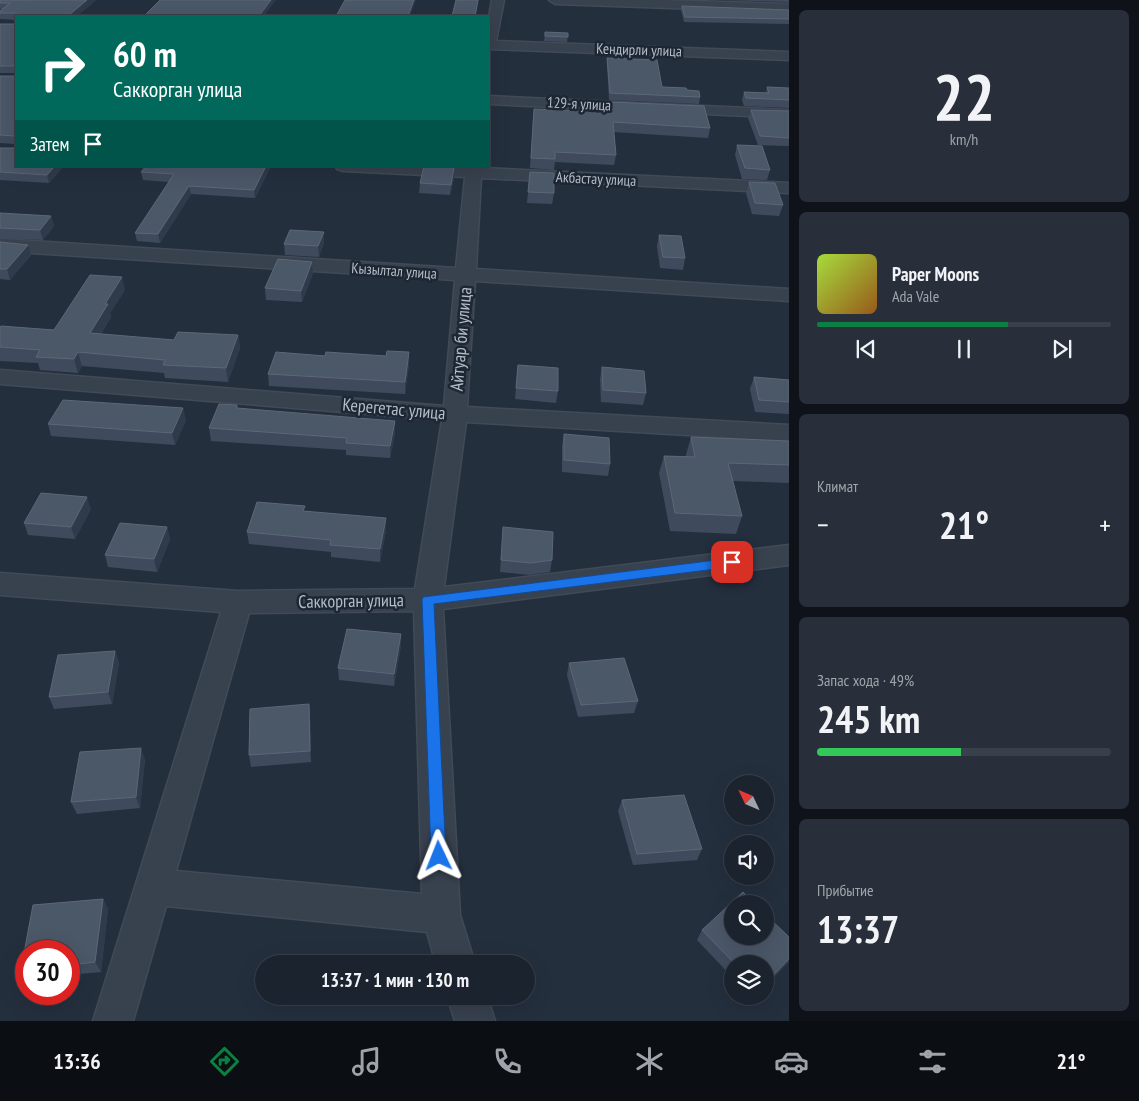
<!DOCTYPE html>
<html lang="ru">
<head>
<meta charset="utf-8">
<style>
  :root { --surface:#1b232e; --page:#282f3a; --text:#f1f3f6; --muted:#a0a4aa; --line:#39404a; --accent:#0b8043 }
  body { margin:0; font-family:"PT Sans Narrow",sans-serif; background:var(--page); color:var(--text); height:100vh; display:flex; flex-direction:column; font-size:19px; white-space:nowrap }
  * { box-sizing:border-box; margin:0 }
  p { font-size:16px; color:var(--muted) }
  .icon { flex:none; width:28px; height:28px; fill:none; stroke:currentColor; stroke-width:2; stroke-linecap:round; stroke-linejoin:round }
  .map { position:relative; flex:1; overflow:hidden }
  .panel { display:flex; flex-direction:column; gap:10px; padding:10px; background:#0f1319; width:350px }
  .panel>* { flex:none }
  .banner { position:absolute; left:15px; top:15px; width:475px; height:152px; border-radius:0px; box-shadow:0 5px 20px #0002,0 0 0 1px var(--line); background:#00695c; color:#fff; overflow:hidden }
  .needle { width:32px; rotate:314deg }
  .fabs { position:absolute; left:724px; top:775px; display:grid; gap:10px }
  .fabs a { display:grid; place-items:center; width:50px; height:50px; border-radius:50%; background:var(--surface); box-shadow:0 5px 20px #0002,0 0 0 1px var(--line); font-size:25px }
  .speed { position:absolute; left:15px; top:940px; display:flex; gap:10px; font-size:25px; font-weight:700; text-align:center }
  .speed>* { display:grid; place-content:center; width:65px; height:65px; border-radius:50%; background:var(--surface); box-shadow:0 5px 20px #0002,0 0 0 1px var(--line); line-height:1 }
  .speed .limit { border:8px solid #d22; background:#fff; color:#111 }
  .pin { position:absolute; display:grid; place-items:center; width:42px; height:42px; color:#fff; margin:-21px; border-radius:10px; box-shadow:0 2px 8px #0006 }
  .me { position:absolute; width:55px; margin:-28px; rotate:358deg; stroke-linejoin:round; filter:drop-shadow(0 0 4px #0008) }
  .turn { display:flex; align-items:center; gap:18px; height:105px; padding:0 15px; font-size:22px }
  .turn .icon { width:65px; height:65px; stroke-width:2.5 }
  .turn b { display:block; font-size:35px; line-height:42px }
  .then { display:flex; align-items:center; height:48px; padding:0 15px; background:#0003; gap:10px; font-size:19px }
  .big { font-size:38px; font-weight:600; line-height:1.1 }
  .panel .card { flex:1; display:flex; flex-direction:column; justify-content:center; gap:8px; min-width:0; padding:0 18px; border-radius:8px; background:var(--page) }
  .panel .dial { align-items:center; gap:0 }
  .dial b { font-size:65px; line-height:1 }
  .song { display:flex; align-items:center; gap:15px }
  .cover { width:60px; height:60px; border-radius:8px; background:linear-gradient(135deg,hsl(80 70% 55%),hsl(30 70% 35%)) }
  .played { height:5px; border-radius:2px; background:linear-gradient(90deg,var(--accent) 65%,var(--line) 65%) }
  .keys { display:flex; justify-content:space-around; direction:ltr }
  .heat { display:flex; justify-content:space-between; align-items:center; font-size:28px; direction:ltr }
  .charge { height:8px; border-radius:4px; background:linear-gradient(90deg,#34c759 49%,var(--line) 0) }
  .trip { position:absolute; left:255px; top:955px; width:280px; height:50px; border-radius:25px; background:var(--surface); box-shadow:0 5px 20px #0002,0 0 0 1px var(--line); font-weight:600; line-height:50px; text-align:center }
  .dock { display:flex; height:80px; justify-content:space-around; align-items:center; background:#0b0e12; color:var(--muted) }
  .dock .icon { width:35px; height:35px }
  .dock .current { color:var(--accent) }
  .dock b { font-size:22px; color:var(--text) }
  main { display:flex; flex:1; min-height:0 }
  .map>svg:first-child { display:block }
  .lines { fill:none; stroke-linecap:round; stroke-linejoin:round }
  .minor-casing { stroke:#414a57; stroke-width:3 }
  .minor { fill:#38414e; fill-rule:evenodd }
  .wall { fill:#3f4b5c }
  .shaded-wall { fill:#2f3b4b }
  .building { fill:#4b5868; stroke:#5c6777 }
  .route { fill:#1a73e8; stroke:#114b97 }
  .labels { text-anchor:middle; stroke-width:5; stroke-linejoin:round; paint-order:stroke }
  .far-street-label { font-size:15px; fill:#b4bcc9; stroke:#1d2633 }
  .street-label { font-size:18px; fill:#b4bcc9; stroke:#1d2633 }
</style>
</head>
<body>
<main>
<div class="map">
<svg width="789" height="1021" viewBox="0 0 789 1021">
  <rect width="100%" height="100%" fill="#242f3e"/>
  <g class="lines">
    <!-- minor casing -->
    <g class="minor-casing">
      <g id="minor">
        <polygon points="492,0 504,0 496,41 789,52 789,60 489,49 489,16"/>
        <polygon points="549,0 659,0 789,4 789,12 555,4"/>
        <polygon points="489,96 789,110 789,118 489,104"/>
        <path d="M335 166H482V168L789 183V193L481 178 476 269 789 289V301L475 281 467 407 789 425V441L466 422 444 587 789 545V565L443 609 460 915 475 964H436L427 932 166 906 133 1021H93L221 612 0 595V573L238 591 415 589 442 420 0 384V370L444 406 455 280 0 251V239L456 268 465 177 343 171 337 169ZM414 611 422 894 176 871 249 613Z"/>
        <polygon points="447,996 487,996 495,1021 455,1021"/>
      </g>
    </g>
    <!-- minor -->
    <use href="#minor" class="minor"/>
  </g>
  <!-- wall -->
  <g class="wall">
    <polygon points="0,0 96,0 77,16 16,16 16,166 64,166 49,183 0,180 0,148 15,148 15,144 0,143 0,76 15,76 15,73 0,73 0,24 16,24 16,20 0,19 0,11 2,9 0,9"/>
    <polygon points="720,0 789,0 789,2"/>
    <polygon points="682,6 789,10 789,24 684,22 681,10"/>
    <polygon points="545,32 568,33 567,42 544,41"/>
    <polygon points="607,58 662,87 687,90 700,97 699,104 609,100 607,64"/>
    <polygon points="767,87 789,88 789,108 744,106 742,100 744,92 766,93"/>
    <polygon points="611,102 710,128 708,138 614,132 616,155 614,165 555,162 554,170 530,168 533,118 610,112"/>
    <polygon points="751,110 789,111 789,146 758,145 748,118"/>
    <polygon points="737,145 770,170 767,180 742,179 735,155"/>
    <polygon points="146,166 271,166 255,198 191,194 160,243 137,241 135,233 169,182 143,180 141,172"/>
    <polygon points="454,168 454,178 450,195 419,193 420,183"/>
    <polygon points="530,172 554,193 552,204 527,203"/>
    <polygon points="749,182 783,205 779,216 752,214 746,193"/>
    <polygon points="0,213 51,216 54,226 43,240 0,238"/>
    <polygon points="659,235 685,258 683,270 660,268 657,246"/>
    <polygon points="0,242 28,245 31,255 10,280 0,279"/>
    <polygon points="324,243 319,257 285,255 284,244"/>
    <polygon points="312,262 313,273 302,302 266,300 265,288"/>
    <polygon points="125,290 110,313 111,317 101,334 174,340 238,335 240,348 228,382 165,378 164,373 82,366 78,373 40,370 38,363 0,361 0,328 54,330"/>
    <polygon points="409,364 405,394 269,386 268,374"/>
    <polygon points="518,365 558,391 556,403 515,399"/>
    <polygon points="602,367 646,393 643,405 601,402 600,379"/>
    <polygon points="754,377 789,380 789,414 755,412 750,389"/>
    <polygon points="237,408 395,433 390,458 346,455 346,450 211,441 209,428"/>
    <polygon points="186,420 175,445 51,436 48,424"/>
    <polygon points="564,434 610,464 608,476 562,472 562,446"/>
    <polygon points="691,437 789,441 789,483 733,481 742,516 736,534 670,531 659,473 664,456 686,456 686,455"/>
    <polygon points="91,509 75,539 28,535 24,523"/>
    <polygon points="305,511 386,530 380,562 331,557 331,552 249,544 247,532"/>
    <polygon points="167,527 170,539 157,572 108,567 105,555"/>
    <polygon points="503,527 552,560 550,572 529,575 500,572"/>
    <polygon points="401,646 394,686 339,680 338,668"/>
    <polygon points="115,651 119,663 112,704 54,709 49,697"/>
    <polygon points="569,663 638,701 634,713 578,717 567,675"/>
    <polygon points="309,704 310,716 311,762 251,767 249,755"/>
    <polygon points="145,759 140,808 77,814 71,802"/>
    <polygon points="622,800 702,849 697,860 633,865 618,811"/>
    <polygon points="103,899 108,909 101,972 69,975 69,951 26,951 26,977 21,969 33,905"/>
    <polygon points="702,930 789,962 765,986 765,964 732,964 732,977 697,940"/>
  </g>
  <!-- shaded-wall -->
  <g class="shaded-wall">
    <polygon points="87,0 96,0 77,16 68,16"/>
    <polygon points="271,0 276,0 264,16 259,16"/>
    <polygon points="414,0 416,0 410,16 408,16"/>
    <polygon points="478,0 479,0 476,16 475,16"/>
    <polygon points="55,166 64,166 49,183 47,175"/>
    <polygon points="266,166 271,166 255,198 254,190"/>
    <polygon points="454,168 454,178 450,195 451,185"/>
    <polygon points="189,186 191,194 160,243 158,234"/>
    <polygon points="51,216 54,226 43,240 40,230"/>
    <polygon points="324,232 324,243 319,257 318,246"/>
    <polygon points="28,245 31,255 10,280 7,269"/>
    <polygon points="312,262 313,273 302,302 301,291"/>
    <polygon points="122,277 125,290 110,313 111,317 94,346 90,333 105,304"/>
    <polygon points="238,335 240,348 228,382 226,368"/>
    <polygon points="78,352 82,366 78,373 74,359"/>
    <polygon points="409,352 409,364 405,394 405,382"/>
    <polygon points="183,408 186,420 175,445 172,433"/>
    <polygon points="395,421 395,433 390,458 390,446"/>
    <polygon points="87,497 91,509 75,539 71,527"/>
    <polygon points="386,518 386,530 380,562 380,549"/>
    <polygon points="167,527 170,539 157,572 154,559"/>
    <polygon points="401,634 401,646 394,686 394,674"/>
    <polygon points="115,651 119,663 112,704 108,692"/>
    <polygon points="309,704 310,716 311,762 310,751"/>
    <polygon points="141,748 145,759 140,808 136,797"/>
    <polygon points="103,899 108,909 101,972 95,962"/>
    <polygon points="789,959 789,962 765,986 765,984"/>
  </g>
  <!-- building -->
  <g class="building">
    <polygon points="0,0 87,0 68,16 16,16 16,166 55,166 47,175 0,172 0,148 15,148 15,136 0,135 0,76 15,76 15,66 0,66 0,24 16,24 16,13 0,13 0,11 10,3 0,3"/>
    <polygon points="160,0 271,0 259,16 144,16"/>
    <polygon points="345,0 414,0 408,16 336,16"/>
    <polygon points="456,0 478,0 475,16 452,16"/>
    <polygon points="682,6 789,10 789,19 685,17"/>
    <polygon points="545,32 568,33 568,37 545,36"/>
    <polygon points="607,58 657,60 662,87 686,88 687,90 699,91 700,97 610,93"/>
    <polygon points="767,87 789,88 789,100 746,98 744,92 769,93"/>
    <polygon points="611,102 704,106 710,128 613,122 616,155 555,152 555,159 531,158 534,109 612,112"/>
    <polygon points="751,110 789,111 789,138 760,136"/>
    <polygon points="737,145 762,146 770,170 745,168"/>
    <polygon points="146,166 266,166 254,190 189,186 158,234 135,233 174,174 141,172"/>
    <polygon points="424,166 454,168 451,185 420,183"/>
    <polygon points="530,172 554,173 554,193 528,192"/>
    <polygon points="749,182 775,183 783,205 755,203"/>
    <polygon points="0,213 51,216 40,230 0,228"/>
    <polygon points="290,230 324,232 318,246 284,244"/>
    <polygon points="659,235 681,236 685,258 663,257"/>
    <polygon points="0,242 28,245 7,269 0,269"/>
    <polygon points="278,259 312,262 301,291 265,288"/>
    <polygon points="90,275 122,277 105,304 108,304 90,333 174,340 178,332 238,335 226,368 163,365 165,360 78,352 74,359 36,357 40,350 0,347 0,328 1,326 54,330"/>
    <polygon points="387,351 409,352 405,382 268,374 276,352 325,356 326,352 386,356"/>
    <polygon points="518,365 558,368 558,391 516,388"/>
    <polygon points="602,367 644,371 646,393 603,390"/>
    <polygon points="754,377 789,380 789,402 759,400"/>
    <polygon points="63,400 183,408 172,433 48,424"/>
    <polygon points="219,404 237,405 237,408 395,421 390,446 346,443 347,438 209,428"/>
    <polygon points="564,434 609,438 610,464 564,460"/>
    <polygon points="691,437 789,441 789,465 728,463 742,516 675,513 664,456 695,457"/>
    <polygon points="41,493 87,497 71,527 24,523"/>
    <polygon points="257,502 305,506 303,511 386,518 380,549 330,545 331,540 247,532"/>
    <polygon points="120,523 167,527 154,559 105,555"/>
    <polygon points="503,527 553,532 552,560 531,563 501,560"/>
    <polygon points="347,629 401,634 394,674 338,668"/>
    <polygon points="115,651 108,692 49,697 58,655"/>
    <polygon points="624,658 638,701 581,705 569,663"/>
    <polygon points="309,704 310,751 249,755 250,709"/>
    <polygon points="141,748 136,797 71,802 80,752"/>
    <polygon points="684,795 702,849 637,854 622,800"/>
    <polygon points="743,892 755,904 732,904 732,936 765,936 765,914 789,937 789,959 765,984 765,964 735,964 702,930"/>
    <polygon points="103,899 95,962 69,965 69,951 26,951 26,969 21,969 33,905"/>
  </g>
  <!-- route -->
  <polygon class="route" points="732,558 738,562 732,567 434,604 446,856 444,861 439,864 433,861 431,856 422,600 423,597"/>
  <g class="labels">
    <!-- far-street labels -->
    <g class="far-street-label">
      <text transform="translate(639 50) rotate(2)" y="5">Кендирли улица</text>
      <text transform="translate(579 104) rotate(3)" y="5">129-я улица</text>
      <text transform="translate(596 179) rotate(3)" y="5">Акбастау улица</text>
      <text transform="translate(394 271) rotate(4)" y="5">Кызылтал улица</text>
    </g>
    <!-- street labels -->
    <g class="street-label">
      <text transform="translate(461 339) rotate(-85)" y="6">Айтуар би улица</text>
      <text transform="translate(394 409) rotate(5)" y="6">Керегетас улица</text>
      <text transform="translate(351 601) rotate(-1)" y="6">Саккорган улица</text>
    </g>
  </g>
</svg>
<div class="fabs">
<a><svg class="needle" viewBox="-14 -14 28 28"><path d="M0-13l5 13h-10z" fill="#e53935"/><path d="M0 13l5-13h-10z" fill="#a0a4aa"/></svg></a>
<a><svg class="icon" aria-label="sound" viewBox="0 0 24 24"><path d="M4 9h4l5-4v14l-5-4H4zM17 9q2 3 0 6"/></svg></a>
<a><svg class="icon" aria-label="search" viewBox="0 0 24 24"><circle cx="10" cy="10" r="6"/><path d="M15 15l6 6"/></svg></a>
<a><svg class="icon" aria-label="layers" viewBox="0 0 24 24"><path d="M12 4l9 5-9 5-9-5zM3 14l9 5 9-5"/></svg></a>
</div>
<div class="speed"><div class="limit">30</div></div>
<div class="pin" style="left:732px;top:562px;background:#d93025"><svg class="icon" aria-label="arrive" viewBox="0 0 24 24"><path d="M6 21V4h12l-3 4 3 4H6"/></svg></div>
<svg class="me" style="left:439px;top:856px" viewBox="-20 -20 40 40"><path d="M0-17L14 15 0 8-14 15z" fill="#1a73e8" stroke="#fff" stroke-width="4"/></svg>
<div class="trip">13:37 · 1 мин · 130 m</div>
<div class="banner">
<div class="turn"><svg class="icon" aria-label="right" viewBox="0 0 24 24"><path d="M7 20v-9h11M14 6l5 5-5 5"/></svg><div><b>60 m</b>Саккорган улица</div></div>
<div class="then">Затем<svg class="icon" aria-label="arrive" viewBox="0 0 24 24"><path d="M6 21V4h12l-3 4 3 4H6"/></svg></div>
</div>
</div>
<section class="panel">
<div class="card dial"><b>22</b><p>km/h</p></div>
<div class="card">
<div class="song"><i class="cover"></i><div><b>Paper Moons</b><p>Ada Vale</p></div></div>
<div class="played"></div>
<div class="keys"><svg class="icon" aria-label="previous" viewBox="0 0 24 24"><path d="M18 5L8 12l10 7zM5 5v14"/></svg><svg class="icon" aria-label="pause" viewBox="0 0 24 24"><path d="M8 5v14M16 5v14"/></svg><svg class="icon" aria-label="next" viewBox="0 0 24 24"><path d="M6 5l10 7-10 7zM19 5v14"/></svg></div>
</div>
<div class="card"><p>Климат</p>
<div class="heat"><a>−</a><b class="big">21°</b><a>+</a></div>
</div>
<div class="card"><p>Запас хода · 49%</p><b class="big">245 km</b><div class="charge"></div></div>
<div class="card"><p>Прибытие</p><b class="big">13:37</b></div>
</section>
</main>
<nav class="dock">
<b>13:36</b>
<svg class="icon current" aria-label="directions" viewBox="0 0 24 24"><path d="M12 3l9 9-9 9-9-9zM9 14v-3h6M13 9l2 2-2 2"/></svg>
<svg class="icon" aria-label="music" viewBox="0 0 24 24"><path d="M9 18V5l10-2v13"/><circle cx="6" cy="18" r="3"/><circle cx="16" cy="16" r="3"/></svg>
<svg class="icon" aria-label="phone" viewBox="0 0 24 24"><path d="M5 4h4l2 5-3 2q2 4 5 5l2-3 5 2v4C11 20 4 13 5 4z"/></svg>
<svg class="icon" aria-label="climate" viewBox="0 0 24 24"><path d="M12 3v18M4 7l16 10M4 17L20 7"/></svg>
<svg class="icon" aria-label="car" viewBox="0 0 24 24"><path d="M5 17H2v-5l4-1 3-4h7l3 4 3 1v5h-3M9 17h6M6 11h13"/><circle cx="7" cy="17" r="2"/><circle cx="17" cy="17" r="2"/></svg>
<svg class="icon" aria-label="filters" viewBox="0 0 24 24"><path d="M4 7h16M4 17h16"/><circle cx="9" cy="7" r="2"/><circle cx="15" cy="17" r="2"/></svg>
<b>21°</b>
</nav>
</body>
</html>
